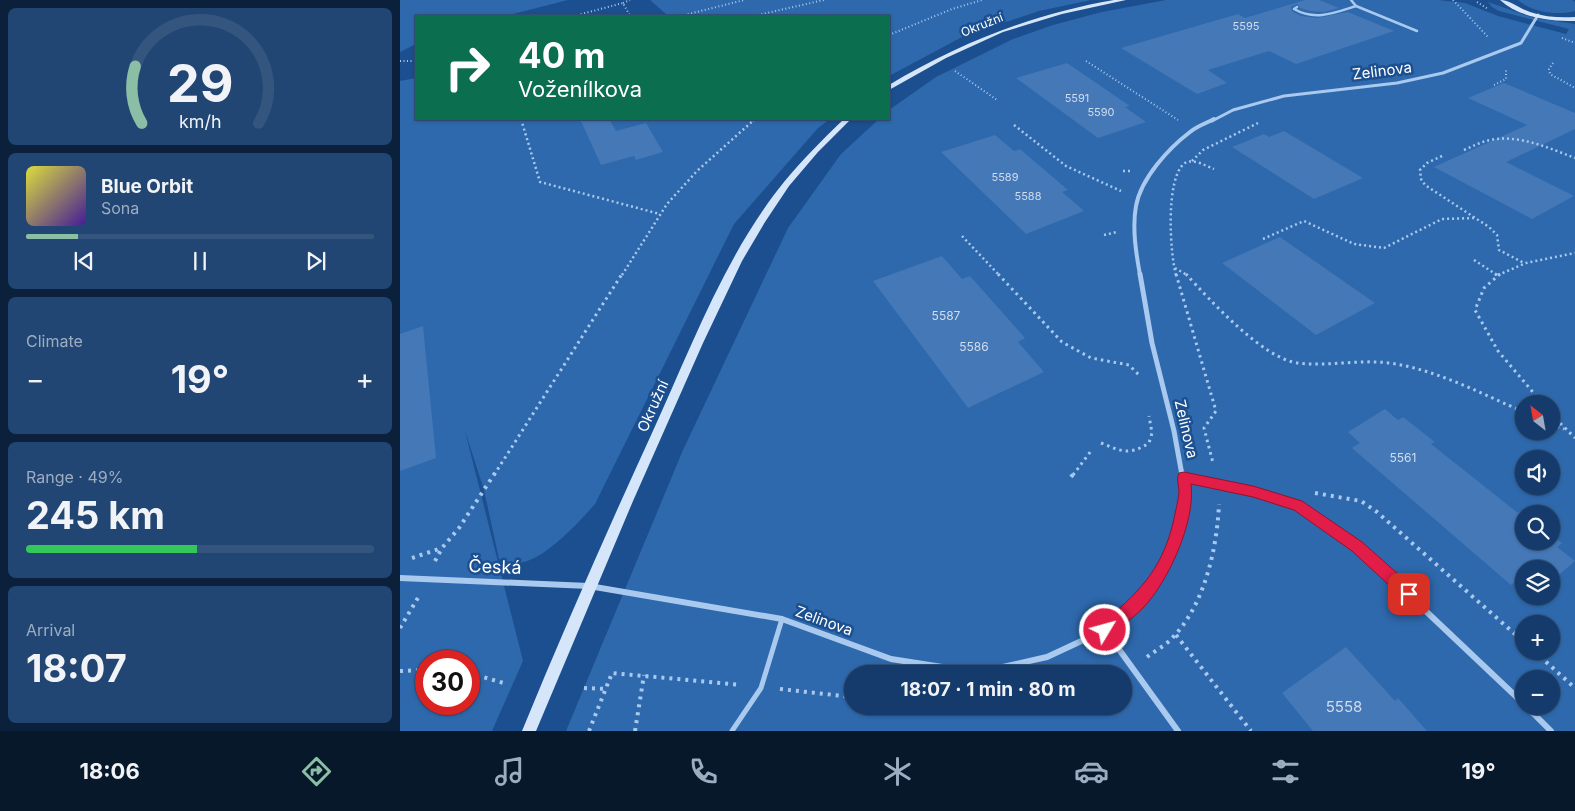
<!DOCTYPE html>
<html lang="en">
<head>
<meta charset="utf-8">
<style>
  :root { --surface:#143b6b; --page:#214673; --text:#f1f3f6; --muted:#9dadc1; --line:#33557e; --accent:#8abfa5 }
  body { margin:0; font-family:Inter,sans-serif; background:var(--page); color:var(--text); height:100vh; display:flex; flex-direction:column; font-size:19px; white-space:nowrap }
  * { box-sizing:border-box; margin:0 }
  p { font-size:16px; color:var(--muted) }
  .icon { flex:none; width:28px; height:28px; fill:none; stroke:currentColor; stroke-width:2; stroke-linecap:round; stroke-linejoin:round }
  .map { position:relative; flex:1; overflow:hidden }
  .details { display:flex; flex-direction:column; gap:8px; padding:8px; background:#0b203b; width:400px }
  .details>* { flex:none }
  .top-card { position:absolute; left:15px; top:15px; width:475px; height:105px; border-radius:0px; box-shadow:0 1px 4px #0004,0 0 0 1px var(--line); background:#0b6e4f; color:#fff; overflow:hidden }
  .needle { width:32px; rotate:329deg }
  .tools { position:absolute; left:1115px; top:395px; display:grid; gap:10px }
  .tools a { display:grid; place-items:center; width:45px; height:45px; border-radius:50%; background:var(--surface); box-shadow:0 1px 4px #0004,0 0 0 1px var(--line); font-size:25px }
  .speed { position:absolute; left:15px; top:650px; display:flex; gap:10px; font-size:25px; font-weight:700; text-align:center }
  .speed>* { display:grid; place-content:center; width:65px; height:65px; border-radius:50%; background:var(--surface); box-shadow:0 1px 4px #0004,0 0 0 1px var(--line); line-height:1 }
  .speed .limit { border:8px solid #d22; background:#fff; color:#111 }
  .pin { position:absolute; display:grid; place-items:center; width:42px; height:42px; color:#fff; margin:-21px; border-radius:10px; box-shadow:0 2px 8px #0006 }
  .me { position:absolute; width:55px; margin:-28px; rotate:53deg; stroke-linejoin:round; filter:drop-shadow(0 0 4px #0008) }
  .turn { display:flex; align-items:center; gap:18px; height:105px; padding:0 20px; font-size:22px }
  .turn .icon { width:65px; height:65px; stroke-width:2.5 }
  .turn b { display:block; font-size:35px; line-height:42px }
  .big { font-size:38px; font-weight:700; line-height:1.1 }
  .details .widget { flex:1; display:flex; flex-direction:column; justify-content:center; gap:8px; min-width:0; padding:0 18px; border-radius:8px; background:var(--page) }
  .details .dial { align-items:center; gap:0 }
  .dial svg { height:130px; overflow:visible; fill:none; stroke:var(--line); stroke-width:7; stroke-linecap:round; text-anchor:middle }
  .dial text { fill:var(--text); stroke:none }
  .song { display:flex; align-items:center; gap:15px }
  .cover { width:60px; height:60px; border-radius:8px; background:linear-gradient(135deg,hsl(60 70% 55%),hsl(260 70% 35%)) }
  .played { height:5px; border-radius:2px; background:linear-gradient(90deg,var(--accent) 15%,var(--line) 15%) }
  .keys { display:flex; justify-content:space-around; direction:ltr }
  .heat { display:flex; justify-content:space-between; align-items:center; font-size:28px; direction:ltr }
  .charge { height:8px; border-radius:4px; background:linear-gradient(90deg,#34c759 49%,var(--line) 0) }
  .trip { position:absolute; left:444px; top:665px; width:288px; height:50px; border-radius:25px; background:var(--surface); box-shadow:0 1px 4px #0004,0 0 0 1px var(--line); font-weight:700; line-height:50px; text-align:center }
  .menu { display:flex; height:80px; justify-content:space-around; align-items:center; background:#08182b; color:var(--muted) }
  .menu .icon { width:35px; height:35px }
  .menu .current { color:var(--accent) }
  .menu b { font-size:22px; color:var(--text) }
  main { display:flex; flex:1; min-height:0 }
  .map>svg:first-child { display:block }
  .green { fill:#2e69ad; fill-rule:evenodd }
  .building { fill:#4478b7 }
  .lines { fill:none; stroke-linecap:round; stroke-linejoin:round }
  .path-far3 { stroke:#a9c9ee; stroke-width:2; stroke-dasharray:1 2.5; stroke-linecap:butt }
  .path-far2 { stroke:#a9c9ee; stroke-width:2.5; stroke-dasharray:2 3; stroke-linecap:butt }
  .path-far1 { stroke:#a9c9ee; stroke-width:3; stroke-dasharray:2.5 4; stroke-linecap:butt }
  .path { stroke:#a9c9ee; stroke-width:4; stroke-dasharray:3 5; stroke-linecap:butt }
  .lane-far1 { stroke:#a9c9ee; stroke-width:2.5 }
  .lane { stroke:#a9c9ee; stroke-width:5 }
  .street-far3 { stroke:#a9c9ee; stroke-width:3 }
  .street-far2 { stroke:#a9c9ee; stroke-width:4 }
  .street-far1 { stroke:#a9c9ee; stroke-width:5 }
  .street { stroke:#a9c9ee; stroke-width:6 }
  .secondary { fill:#d6e6fa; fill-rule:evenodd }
  .route { fill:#e11d48; stroke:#92132f }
  .labels { text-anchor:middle; stroke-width:5; stroke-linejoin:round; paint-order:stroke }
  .far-number-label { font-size:11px; fill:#d0dded }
  .far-street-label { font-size:12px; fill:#fff; stroke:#1b4f8f }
  .number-label { font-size:12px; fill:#d0dded }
  .street-label { font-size:15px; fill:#fff; stroke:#1b4f8f }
  .near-number-label { font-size:15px; fill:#d0dded }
  .near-street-label { font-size:18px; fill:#fff; stroke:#1b4f8f }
</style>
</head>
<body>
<main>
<section class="details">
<div class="widget dial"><svg viewBox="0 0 100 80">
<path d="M14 69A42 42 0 1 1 86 69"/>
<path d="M14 69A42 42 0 0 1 10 34" stroke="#8abfa5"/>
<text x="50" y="56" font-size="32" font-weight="700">29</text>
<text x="50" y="72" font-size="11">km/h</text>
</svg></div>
<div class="widget">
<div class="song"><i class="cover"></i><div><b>Blue Orbit</b><p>Sona</p></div></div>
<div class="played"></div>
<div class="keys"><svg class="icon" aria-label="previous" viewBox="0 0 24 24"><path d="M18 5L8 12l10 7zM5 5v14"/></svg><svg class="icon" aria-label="pause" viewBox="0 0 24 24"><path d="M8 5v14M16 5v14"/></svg><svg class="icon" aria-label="next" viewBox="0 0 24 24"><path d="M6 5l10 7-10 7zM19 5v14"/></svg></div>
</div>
<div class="widget"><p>Climate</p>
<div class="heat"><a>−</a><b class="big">19°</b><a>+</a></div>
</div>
<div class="widget"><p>Range · 49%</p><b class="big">245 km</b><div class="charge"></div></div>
<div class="widget"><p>Arrival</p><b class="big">18:07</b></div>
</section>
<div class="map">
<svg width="1175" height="731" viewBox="0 0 1175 731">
  <rect width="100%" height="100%" fill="#1b4f8f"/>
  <!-- green -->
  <g class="green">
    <polygon points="0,0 168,0 105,16 16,16 16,44 0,52"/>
    <polygon points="250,0 691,0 639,11 564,36 489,76 489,16 258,16 266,14"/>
    <path d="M766 0H1038L1065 3 1098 16 1166 34 1169 29 1099 11 1092 7 1088 2 1134 18 1175 24V731H166L283 450 388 228 441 154 479 119H489V110L536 77 613 39 653 25 702 12ZM1124 404H1151V431H1124ZM1124 459H1151V486H1124ZM1124 514H1151V541H1124ZM1124 569H1151V596H1124ZM1124 624H1151V651H1124ZM452 674H722V706H452ZM1124 679H1151V706H1124Z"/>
    <path d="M1118 0H1172L1175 2V11C1158 16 1131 12 1118 0Z"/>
    <path d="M16 78V119H430L418 128 334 224 195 504C179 522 141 565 114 563 110 563 104 560 99 559L84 490 65 431 123 661 92 731H0V81ZM26 661H69V704H26Z"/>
  </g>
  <!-- building -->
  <g class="building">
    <polygon points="905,0 919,0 939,8 924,12 910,11 900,8 897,4 891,7 892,11 901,16 917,18 948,12 994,31 896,64 869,51 808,70 827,83 797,94 721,48 838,14 845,18"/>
    <polygon points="667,63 730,106 725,107 746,122 698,138 616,78"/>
    <polygon points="1104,83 1175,113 1175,129 1106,162 1174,196 1132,219 1034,167 1127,125 1068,98"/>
    <polygon points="180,119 209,119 216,131 246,123 263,152 236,160 234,156 201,165"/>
    <polygon points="884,131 963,178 914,199 832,147 864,134 869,137"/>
    <polygon points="595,135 614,151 620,149 668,190 662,192 684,211 626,234 541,152"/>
    <polygon points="880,237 975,303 916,335 822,263"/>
    <polygon points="542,256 562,279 570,276 625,338 618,342 644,372 568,408 473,281"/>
    <polygon points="23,326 36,458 0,471 0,334"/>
    <polygon points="985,409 998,420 1003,417 1035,442 1031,444 1118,513 1122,511 1125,514 1124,541 1151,541 1151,535 1162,543 1157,547 1175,561 1151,582 1151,569 1124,569 1124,583 1119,579 1111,585 952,448 960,443 948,432"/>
    <polygon points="946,647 995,701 998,698 1027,731 913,731 882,693"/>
  </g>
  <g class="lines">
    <!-- path-far3 -->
    <g class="path-far3">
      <polyline points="1053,0 1089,38"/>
      <polyline points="1077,2 1088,9"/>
      <polyline points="223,3 230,0"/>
      <polyline points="358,15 424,0"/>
      <polyline points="174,16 223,3 230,16"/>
      <polyline points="281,16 344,0"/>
      <polyline points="344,16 359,16"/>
      <polyline points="489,35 552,9 582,0"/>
      <polyline points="1162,38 1175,43"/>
      <polyline points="0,61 16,61"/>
      <polyline points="686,61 778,120"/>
      <polyline points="1153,63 1149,69 1150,74 1175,88"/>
      <polyline points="555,71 597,100"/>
      <polyline points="1094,85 1106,79 1106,69"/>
      <polyline points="353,121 355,119"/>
    </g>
    <!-- path-far2 -->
    <g class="path-far2">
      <polyline points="121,119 140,182 260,214"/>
      <polyline points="614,125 666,166 721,191"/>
      <path d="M1064 150C1073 146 1081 142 1090 140 1118 134 1149 148 1175 158"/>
      <polyline points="1042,156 1027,163 1020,170 1021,179 1025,185 1089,227 1097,235 1099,250 1124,263"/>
      <polyline points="792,161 803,150 858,123"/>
      <polyline points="723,171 732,171"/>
      <polyline points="704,235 717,232"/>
      <polyline points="562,236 599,275"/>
      <polyline points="863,239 904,221 954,244 984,248 1042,219 1076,218"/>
      <polyline points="1074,260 1097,275"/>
      <polyline points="775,268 787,275"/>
      <polyline points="222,275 267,204 297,171 355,119"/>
      <path d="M776 275C770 254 765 177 785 163 793 158 806 166 814 169"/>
      <polyline points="1098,275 1126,263 1175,253"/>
    </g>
    <!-- path-far1 -->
    <g class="path-far1">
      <polyline points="598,274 662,342 691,358 729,365 740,376"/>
      <polyline points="776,274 816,411 804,428 813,463"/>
      <path d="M786 274C809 299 863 359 898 363 930 367 964 358 996 364 1041 372 1082 394 1124 412"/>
      <polyline points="1095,274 1097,275"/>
      <polyline points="1100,274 1084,288 1075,310 1098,351 1143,404"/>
      <polyline points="1151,414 1175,438"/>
      <polyline points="1151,424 1164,429"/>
      <path d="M701 443C721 451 729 456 749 443L752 433 749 416"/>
      <polyline points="94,475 222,274"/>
      <polyline points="673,475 691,451"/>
    </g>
    <!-- path -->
    <g class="path">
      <polyline points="671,477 674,473"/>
      <polyline points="915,493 961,501 977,512 1124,642"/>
      <polyline points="12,558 42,548"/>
      <polyline points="35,561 42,548 59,528 95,473"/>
      <polyline points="0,628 19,596"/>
      <polyline points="776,635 851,731"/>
      <polyline points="1134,651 1175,688"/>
      <path d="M747 657C756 650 767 645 774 636 805 603 817 548 819 504"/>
      <polyline points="0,671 26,670"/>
      <polyline points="69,673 107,684"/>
      <polyline points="184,688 206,689"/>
      <polyline points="380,689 452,697"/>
      <polyline points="189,731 212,673 341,685"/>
      <polyline points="235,731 244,675"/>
    </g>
    <!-- lane-far1 -->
    <g class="lane-far1">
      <polyline points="951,0 956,6 1017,31"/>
      <path d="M897 7 894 9C915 21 934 13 956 6"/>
    </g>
    <!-- lane -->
    <polyline class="lane" points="332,731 361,688 382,619"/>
    <!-- street-far3 -->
    <polyline class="street-far3" points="812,121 833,110 884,96 997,83 1043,73 1121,43 1138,15"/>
    <!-- street-far2 -->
    <path class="street-far2" d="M740 275C736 253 732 228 736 206 741 178 769 148 790 132 797 126 807 123 814 119"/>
    <!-- street-far1 -->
    <polyline class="street-far1" points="740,274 752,343 774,431 782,475"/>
    <!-- street -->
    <g class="street">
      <polyline points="784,477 853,492 898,505 957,546 1124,704"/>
      <polyline points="0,578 189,586 382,619 491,659 555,669 594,669 647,657 705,630 738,603 761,573 777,536 785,491 782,473"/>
      <polyline points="705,630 778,731"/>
      <polyline points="1126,706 1151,731"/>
    </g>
    <!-- secondary -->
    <g class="secondary">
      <path d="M714 0H726L662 14 603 32 546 58 489 90V85C559 43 633 14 714 0Z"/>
      <path d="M1100 0C1110 0 1120 9 1130 12 1145 17 1160 18 1175 17V21C1150 21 1120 18 1100 0Z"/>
      <path d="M444 119H451L418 152 389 186 365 222 342 261 303 343 233 501 136 731H122C163 631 207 531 252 433 291 348 325 255 384 182 403 159 423 139 444 119Z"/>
    </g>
  </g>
  <!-- route -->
  <path class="route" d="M784 472 853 486 902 501 962 542 1015 589 1017 594 1015 599 1009 601 1004 599 952 551 894 510 853 497 791 484C796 521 768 582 743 608 733 618 721 627 710 636L705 638 700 636 697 630 700 625C737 594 761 572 773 523 775 513 778 502 779 492 779 485 776 480 779 473Z"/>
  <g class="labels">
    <!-- far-number labels -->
    <g class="far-number-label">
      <text x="846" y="30">5595</text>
      <text x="677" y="102">5591</text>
      <text x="701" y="116">5590</text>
      <text x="605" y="181">5589</text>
      <text x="628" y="200">5588</text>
    </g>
    <!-- far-street labels -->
    <g class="far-street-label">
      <text transform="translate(582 25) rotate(-22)" y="4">Okružní</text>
    </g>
    <!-- number labels -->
    <g class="number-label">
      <text x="546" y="320">5587</text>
      <text x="574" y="351">5586</text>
      <text x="1003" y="462">5561</text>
    </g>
    <!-- street labels -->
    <g class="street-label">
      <text transform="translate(982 71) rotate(-7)" y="5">Zelinova</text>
      <text transform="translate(253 406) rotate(-66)" y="5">Okružní</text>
      <text transform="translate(786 429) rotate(77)" y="5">Zelinova</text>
      <text transform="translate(424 621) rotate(20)" y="5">Zelinova</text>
    </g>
    <!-- near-number labels -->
    <g class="near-number-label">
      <text x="944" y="712">5558</text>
    </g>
    <!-- near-street labels -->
    <g class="near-street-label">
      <text transform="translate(95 567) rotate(2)" y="6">Česká</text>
    </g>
  </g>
</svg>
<div class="tools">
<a><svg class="needle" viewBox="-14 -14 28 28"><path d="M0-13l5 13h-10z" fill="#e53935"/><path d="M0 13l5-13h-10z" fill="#9dadc1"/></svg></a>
<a><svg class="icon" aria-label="sound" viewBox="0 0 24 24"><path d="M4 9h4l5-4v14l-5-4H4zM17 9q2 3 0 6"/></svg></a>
<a><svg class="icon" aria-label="search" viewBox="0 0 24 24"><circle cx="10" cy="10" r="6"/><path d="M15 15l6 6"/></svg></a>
<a><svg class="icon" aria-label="layers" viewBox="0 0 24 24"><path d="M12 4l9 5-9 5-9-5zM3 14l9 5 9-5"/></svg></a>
<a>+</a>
<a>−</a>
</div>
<div class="speed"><div class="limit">30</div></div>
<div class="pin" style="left:1009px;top:594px;background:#d93025"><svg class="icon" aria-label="arrive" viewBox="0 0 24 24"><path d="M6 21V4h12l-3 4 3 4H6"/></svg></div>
<svg class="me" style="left:705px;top:630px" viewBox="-20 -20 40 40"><circle r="17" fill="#e11d48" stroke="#fff" stroke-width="3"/><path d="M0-11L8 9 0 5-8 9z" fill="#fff"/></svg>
<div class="trip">18:07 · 1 min · 80 m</div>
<div class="top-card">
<div class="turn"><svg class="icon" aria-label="right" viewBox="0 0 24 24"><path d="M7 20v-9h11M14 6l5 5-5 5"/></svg><div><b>40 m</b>Voženílkova</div></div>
</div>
</div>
</main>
<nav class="menu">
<b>18:06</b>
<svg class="icon current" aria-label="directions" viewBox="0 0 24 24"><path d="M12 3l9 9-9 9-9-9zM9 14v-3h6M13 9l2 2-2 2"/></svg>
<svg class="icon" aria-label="music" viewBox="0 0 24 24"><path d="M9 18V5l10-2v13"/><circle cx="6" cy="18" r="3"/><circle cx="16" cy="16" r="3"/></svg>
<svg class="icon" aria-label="phone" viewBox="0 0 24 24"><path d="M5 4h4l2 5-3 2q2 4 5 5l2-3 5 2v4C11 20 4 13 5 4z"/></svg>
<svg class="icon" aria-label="climate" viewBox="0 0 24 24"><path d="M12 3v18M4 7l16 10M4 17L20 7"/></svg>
<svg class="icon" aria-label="car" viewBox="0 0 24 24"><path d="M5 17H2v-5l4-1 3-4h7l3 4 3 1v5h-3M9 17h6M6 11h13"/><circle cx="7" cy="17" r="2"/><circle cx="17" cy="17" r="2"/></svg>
<svg class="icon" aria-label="filters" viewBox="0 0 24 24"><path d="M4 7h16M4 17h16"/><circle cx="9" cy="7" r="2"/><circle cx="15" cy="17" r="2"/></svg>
<b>19°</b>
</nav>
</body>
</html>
